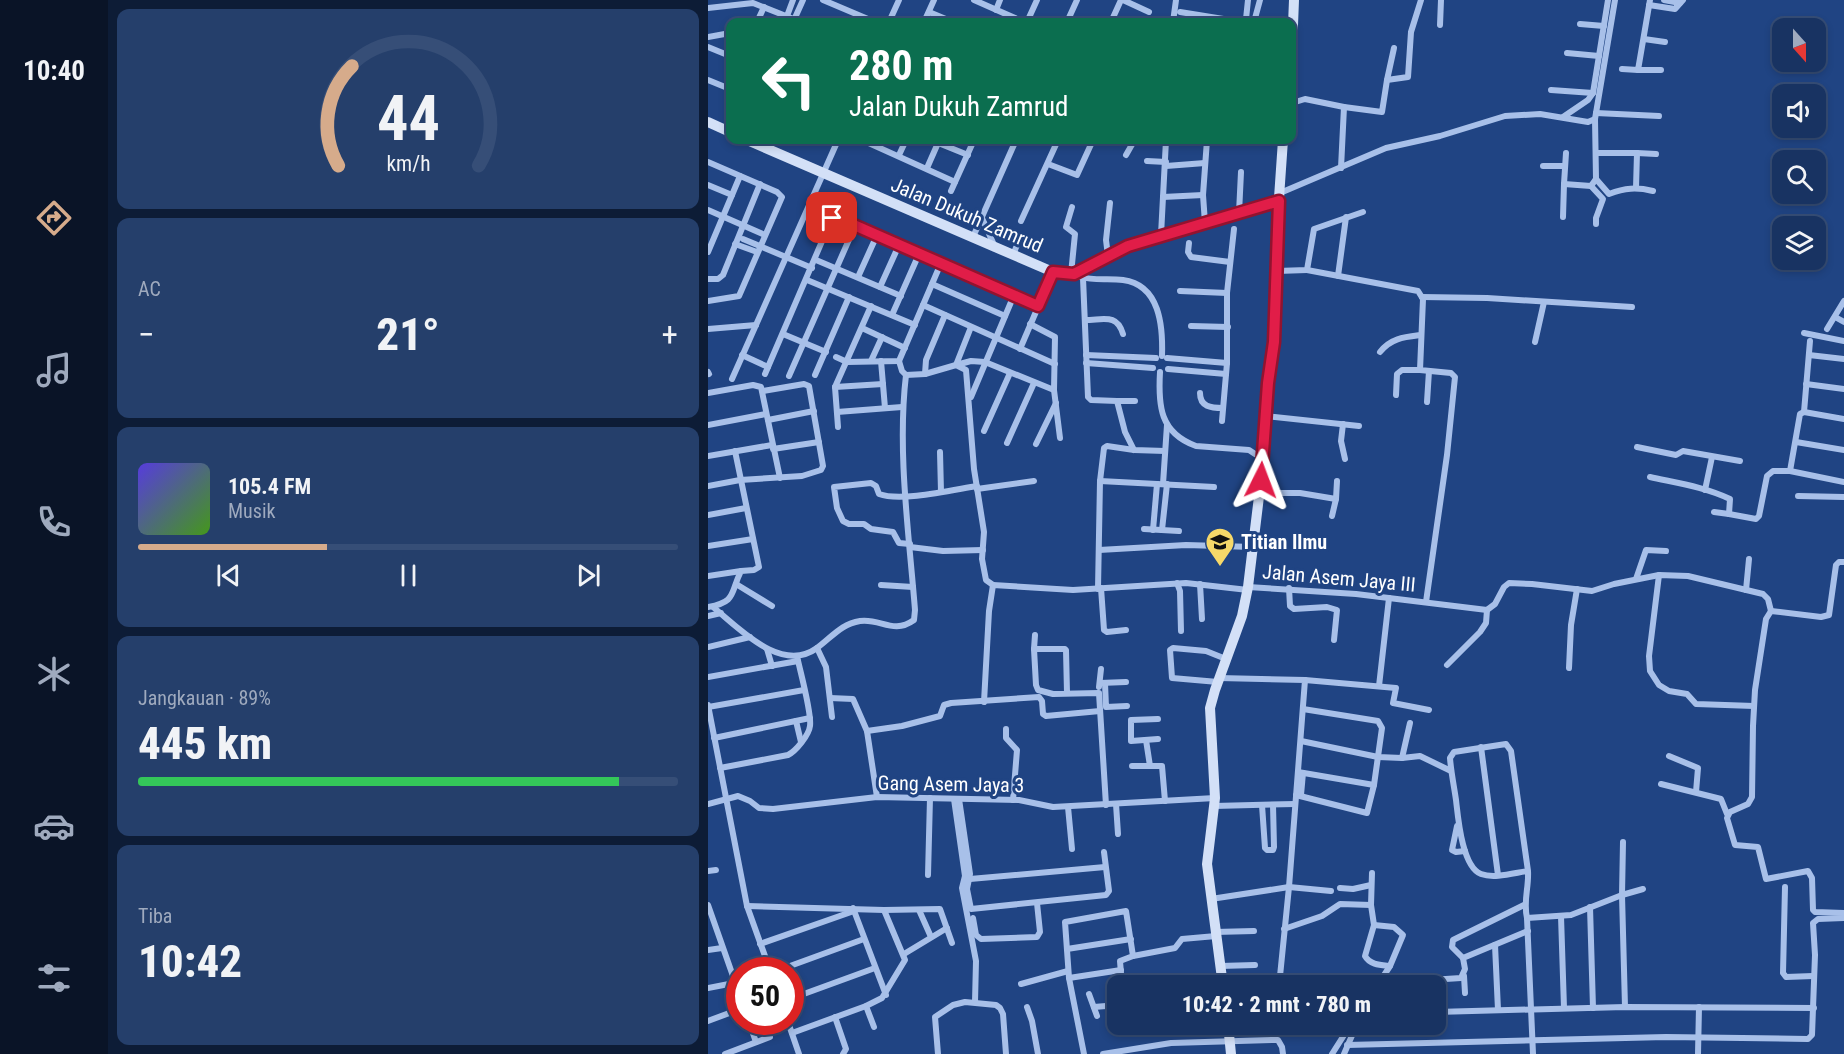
<!DOCTYPE html>
<html lang="id">
<head>
<meta charset="utf-8">
<style>
  :root { --surface:#183362; --page:#253f6b; --text:#f1f3f6; --muted:#9faabe; --line:#364e77; --accent:#d6ab8b }
  body { margin:0; font-family:"Roboto Condensed",sans-serif; background:var(--page); color:var(--text); height:100vh; display:flex; flex-direction:column; font-size:22px; white-space:nowrap }
  * { box-sizing:border-box; margin:0 }
  p { font-size:20px; color:var(--muted) }
  .icon { flex:none; width:33px; height:33px; fill:none; stroke:currentColor; stroke-width:2; stroke-linecap:round; stroke-linejoin:round }
  .map { position:relative; flex:1; overflow:hidden }
  .drawer { display:flex; flex-direction:column; gap:9px; padding:9px; background:#0d1c36; width:600px }
  .drawer>* { flex:none }
  .banner { position:absolute; left:18px; top:18px; width:570px; height:126px; border-radius:12px; box-shadow:0 3px 9px #0003,0 0 0 2px var(--line); background:#0b6e4f; color:#fff; overflow:hidden }
  .needle { width:39px; rotate:159deg }
  .buttons { position:absolute; left:1064px; top:18px; display:grid; gap:12px }
  .buttons a { display:grid; place-items:center; width:54px; height:54px; border-radius:12px; background:var(--surface); box-shadow:0 3px 9px #0003,0 0 0 2px var(--line); font-size:30px }
  .speed { position:absolute; left:18px; top:957px; display:flex; gap:12px; font-size:30px; font-weight:700; text-align:center }
  .speed>* { display:grid; place-content:center; width:78px; height:78px; border-radius:50%; background:var(--surface); box-shadow:0 3px 9px #0003,0 0 0 2px var(--line); line-height:1 }
  .speed .limit { border:9px solid #d22; background:#fff; color:#111 }
  .pin { position:absolute; display:grid; place-items:center; width:51px; height:51px; color:#fff; margin:-26px; border-radius:12px; box-shadow:0 3px 9px #0006 }
  .me { position:absolute; width:66px; margin:-33px; rotate:3deg; stroke-linejoin:round; filter:drop-shadow(0 0 4px #0008) }
  .turn { display:flex; align-items:center; gap:21px; height:126px; padding:0 24px; font-size:27px }
  .turn .icon { width:78px; height:78px; stroke-width:2.5 }
  .turn b { display:block; font-size:42px; line-height:51px }
  .big { font-size:45px; font-weight:800; line-height:1.1 }
  .drawer .tile { flex:1; display:flex; flex-direction:column; justify-content:center; gap:9px; min-width:0; padding:0 21px; border-radius:12px; background:var(--page) }
  .drawer .dial { align-items:center; gap:0 }
  .dial svg { height:156px; overflow:visible; fill:none; stroke:var(--line); stroke-width:7; stroke-linecap:round; text-anchor:middle }
  .dial text { fill:var(--text); stroke:none }
  .song { display:flex; align-items:center; gap:18px }
  .cover { width:72px; height:72px; border-radius:9px; background:linear-gradient(135deg,hsl(250 70% 55%),hsl(100 70% 35%)) }
  .played { height:6px; border-radius:3px; background:linear-gradient(90deg,var(--accent) 35%,var(--line) 35%) }
  .keys { display:flex; justify-content:space-around; direction:ltr }
  .heat { display:flex; justify-content:space-between; align-items:center; font-size:33px; direction:ltr }
  .charge { height:9px; border-radius:4px; background:linear-gradient(90deg,#34c759 89%,var(--line) 0) }
  .trip { position:absolute; left:399px; top:975px; width:339px; height:60px; border-radius:12px; background:var(--surface); box-shadow:0 3px 9px #0003,0 0 0 2px var(--line); font-weight:800; line-height:60px; text-align:center }
  main { display:flex; flex:1; min-height:0 }
  .tabs { display:flex; flex-direction:column; width:108px; justify-content:space-around; align-items:center; background:#0a1427; color:var(--muted) }
  .tabs .icon { width:42px; height:42px }
  .tabs .active { color:var(--accent) }
  .tabs b { font-size:27px; color:var(--text) }
  .map>svg:first-child { display:block }
  .lines { fill:none; stroke-linecap:round; stroke-linejoin:round }
  .street { stroke:#a8c0e9; stroke-width:6 }
  .secondary { stroke:#d3e0f7; stroke-width:10 }
  .route-casing { stroke:#92132f; stroke-width:15 }
  .route { stroke:#e11d48; stroke-width:10 }
  .labels { text-anchor:middle; stroke-width:6; stroke-linejoin:round; paint-order:stroke }
  .street-label { font-size:20px; fill:#fff; stroke:#204483 }
  .poi-label { font-size:20px; font-weight:bold; fill:#fff; stroke:#204483; text-anchor:start }
</style>
</head>
<body>
<main>
<nav class="tabs">
<b>10:40</b>
<svg class="icon active" aria-label="directions" viewBox="0 0 24 24"><path d="M12 3l9 9-9 9-9-9zM9 14v-3h6M13 9l2 2-2 2"/></svg>
<svg class="icon" aria-label="music" viewBox="0 0 24 24"><path d="M9 18V5l10-2v13"/><circle cx="6" cy="18" r="3"/><circle cx="16" cy="16" r="3"/></svg>
<svg class="icon" aria-label="phone" viewBox="0 0 24 24"><path d="M5 4h4l2 5-3 2q2 4 5 5l2-3 5 2v4C11 20 4 13 5 4z"/></svg>
<svg class="icon" aria-label="climate" viewBox="0 0 24 24"><path d="M12 3v18M4 7l16 10M4 17L20 7"/></svg>
<svg class="icon" aria-label="car" viewBox="0 0 24 24"><path d="M5 17H2v-5l4-1 3-4h7l3 4 3 1v5h-3M9 17h6M6 11h13"/><circle cx="7" cy="17" r="2"/><circle cx="17" cy="17" r="2"/></svg>
<svg class="icon" aria-label="filters" viewBox="0 0 24 24"><path d="M4 7h16M4 17h16"/><circle cx="9" cy="7" r="2"/><circle cx="15" cy="17" r="2"/></svg>
</nav>
<section class="drawer">
<div class="tile dial"><svg viewBox="0 0 100 80">
<path d="M14 69A42 42 0 1 1 86 69"/>
<path d="M14 69A42 42 0 0 1 21 18" stroke="#d6ab8b"/>
<text x="50" y="56" font-size="32" font-weight="700">44</text>
<text x="50" y="72" font-size="11">km/h</text>
</svg></div>
<div class="tile"><p>AC</p>
<div class="heat"><a>−</a><b class="big">21°</b><a>+</a></div>
</div>
<div class="tile">
<div class="song"><i class="cover"></i><div><b>105.4 FM</b><p>Musik</p></div></div>
<div class="played"></div>
<div class="keys"><svg class="icon" aria-label="previous" viewBox="0 0 24 24"><path d="M18 5L8 12l10 7zM5 5v14"/></svg><svg class="icon" aria-label="pause" viewBox="0 0 24 24"><path d="M8 5v14M16 5v14"/></svg><svg class="icon" aria-label="next" viewBox="0 0 24 24"><path d="M6 5l10 7-10 7zM19 5v14"/></svg></div>
</div>
<div class="tile"><p>Jangkauan · 89%</p><b class="big">445 km</b><div class="charge"></div></div>
<div class="tile"><p>Tiba</p><b class="big">10:42</b></div>
</section>
<div class="map">
<svg width="1136" height="1054" viewBox="0 0 1136 1054">
  <rect width="100%" height="100%" fill="#204483"/>
  <g class="lines">
    <!-- street -->
    <g class="street">
      <polyline points="115,0 167,22"/>
      <polyline points="266,0 316,22"/>
      <polyline points="415,0 441,12"/>
      <polyline points="956,0 972,3"/>
      <polyline points="941,5 967,9 975,0"/>
      <polyline points="0,8 45,3 93,22"/>
      <polyline points="288,10 292,0"/>
      <polyline points="221,12 245,22"/>
      <polyline points="472,12 534,22 538,19 540,0"/>
      <polyline points="79,16 85,0"/>
      <polyline points="86,20 95,0"/>
      <polyline points="465,20 479,22"/>
      <polyline points="49,22 56,7"/>
      <polyline points="181,22 191,0"/>
      <polyline points="216,22 226,0"/>
      <polyline points="319,22 329,0"/>
      <polyline points="359,22 369,0"/>
      <polyline points="403,22 413,0"/>
      <polyline points="465,22 468,0"/>
      <polyline points="546,22 552,0"/>
      <polyline points="872,24 896,26"/>
      <polyline points="732,25 733,0"/>
      <polyline points="0,37 22,33"/>
      <polyline points="936,39 957,42"/>
      <polyline points="0,47 22,56"/>
      <polyline points="859,53 891,56"/>
      <polyline points="914,69 930,70 942,0"/>
      <polyline points="930,70 953,70"/>
      <polyline points="0,80 22,89"/>
      <polyline points="679,80 686,48"/>
      <polyline points="843,90 885,93"/>
      <polyline points="584,103 597,99 636,107 674,112 679,80 700,77 703,32 713,0"/>
      <polyline points="888,113 951,116"/>
      <polyline points="855,117 880,100 885,93 900,0"/>
      <polyline points="154,140 247,182"/>
      <polyline points="223,140 260,155"/>
      <polyline points="858,153 856,184 883,186 888,179 887,119 907,0"/>
      <polyline points="888,153 929,153 928,188"/>
      <polyline points="929,153 948,154"/>
      <polyline points="191,155 198,140"/>
      <polyline points="418,155 426,141 458,143"/>
      <polyline points="439,161 458,162"/>
      <polyline points="0,162 69,192 74,197 31,296 0,301"/>
      <polyline points="340,164 369,175 385,140"/>
      <polyline points="458,166 497,163"/>
      <polyline points="835,166 857,166"/>
      <polyline points="219,168 230,143"/>
      <polyline points="633,168 636,107"/>
      <path d="M888 179 901 194C917 188 928 187 945 191"/>
      <polyline points="0,185 24,195"/>
      <polyline points="883,186 895,199 888,218 888,224"/>
      <polyline points="243,191 266,140"/>
      <polyline points="572,193 678,148 732,136 797,116 832,114 880,122 887,119"/>
      <polyline points="455,197 495,195"/>
      <polyline points="0,210 57,235"/>
      <polyline points="531,213 533,172"/>
      <polyline points="855,217 856,184"/>
      <polyline points="274,218 286,245"/>
      <polyline points="313,221 350,140"/>
      <polyline points="497,223 495,195 499,140"/>
      <polyline points="453,235 458,140"/>
      <polyline points="265,237 308,140"/>
      <polyline points="35,239 104,268"/>
      <polyline points="481,243 480,252 483,257 522,262"/>
      <polyline points="27,244 49,252"/>
      <polyline points="0,252 32,176"/>
      <polyline points="305,255 311,240"/>
      <polyline points="400,256 398,240 402,203"/>
      <polyline points="108,260 193,296"/>
      <polyline points="599,270 710,291 715,299 712,370 743,373 747,377 739,455 718,602"/>
      <polyline points="569,271 599,270 606,229 655,212"/>
      <polyline points="363,274 367,234 358,227 364,207"/>
      <polyline points="630,276 638,217"/>
      <polyline points="150,277 169,235"/>
      <path d="M373 277C386 281 401 278 415 280 452 285 455 326 454 356"/>
      <polyline points="375,278 380,397 383,400 409,401 417,432 426,450"/>
      <polyline points="0,279 10,279 15,275 52,184"/>
      <polyline points="99,280 207,325"/>
      <polyline points="224,284 297,316"/>
      <polyline points="172,287 191,245"/>
      <polyline points="472,291 519,293"/>
      <polyline points="714,297 779,298 924,307"/>
      <polyline points="215,305 347,364"/>
      <polyline points="184,315 211,254"/>
      <polyline points="1127,317 1136,322"/>
      <path d="M377 320C395 320 409 313 415 334"/>
      <polyline points="322,324 347,337 346,390 352,438"/>
      <polyline points="483,326 520,327"/>
      <polyline points="263,327 248,365 263,361 277,362 346,390"/>
      <polyline points="154,328 197,348"/>
      <polyline points="0,329 48,325"/>
      <polyline points="1119,329 1136,301"/>
      <polyline points="1096,333 1136,341"/>
      <polyline points="75,334 118,352"/>
      <polyline points="827,342 836,302"/>
      <polyline points="312,349 345,272"/>
      <path d="M672 352C683 338 697 337 713 335"/>
      <polyline points="34,355 60,367"/>
      <polyline points="378,355 448,358"/>
      <polyline points="1101,355 1136,359"/>
      <polyline points="128,357 139,362 191,361 233,263"/>
      <polyline points="459,358 519,363"/>
      <polyline points="163,361 174,337"/>
      <polyline points="173,361 177,408"/>
      <polyline points="191,361 194,371 198,375 217,374 248,365 258,370 266,469 276,532 274,559 278,580 285,585"/>
      <polyline points="378,363 445,368"/>
      <polyline points="460,369 518,374"/>
      <polyline points="0,372 1,374"/>
      <path d="M452 372C450 406 452 433 488 446L541 450 547 454"/>
      <polyline points="57,374 124,218 127,217 330,306"/>
      <polyline points="217,374 218,360 237,315"/>
      <polyline points="107,375 141,297"/>
      <polyline points="81,376 147,226"/>
      <polyline points="24,379 130,140"/>
      <polyline points="1098,384 1136,389"/>
      <polyline points="127,387 175,384"/>
      <polyline points="0,393 45,385 53,387 72,478"/>
      <path d="M492 393C492 407 503 408 515 408"/>
      <polyline points="688,395 689,374 694,370 712,370"/>
      <polyline points="263,397 306,295"/>
      <polyline points="409,401 427,401"/>
      <polyline points="719,402 721,371"/>
      <polyline points="129,412 194,407"/>
      <polyline points="1096,412 1102,341"/>
      <polyline points="557,416 651,426"/>
      <polyline points="60,420 106,411"/>
      <polyline points="514,421 519,363 519,293 526,229"/>
      <polyline points="635,424 633,441 637,459"/>
      <polyline points="0,425 58,414"/>
      <polyline points="130,427 127,387 163,306"/>
      <polyline points="276,431 302,373"/>
      <polyline points="1088,442 1136,450"/>
      <polyline points="299,443 326,383"/>
      <polyline points="328,444 348,403"/>
      <polyline points="929,447 968,455 975,451 1032,461"/>
      <polyline points="65,449 111,442"/>
      <polyline points="232,452 233,492"/>
      <polyline points="0,456 64,445"/>
      <polyline points="1082,471 1092,414 1096,412 1136,419"/>
      <path d="M942 477C969 483 997 487 1022 499L1021 514 1048 519 1051 516 1059 476 1065 471H1082L1136 482"/>
      <polyline points="392,481 506,487"/>
      <polyline points="455,484 459,425"/>
      <polyline points="0,486 32,480 94,476 113,470 115,466 101,386 96,384 55,391"/>
      <polyline points="269,489 326,481"/>
      <polyline points="997,490 1004,457"/>
      <polyline points="551,493 592,493 628,499"/>
      <polyline points="1090,496 1136,497"/>
      <polyline points="1006,512 1021,514"/>
      <polyline points="0,515 38,508"/>
      <polyline points="624,516 628,499 629,481"/>
      <polyline points="436,529 471,531"/>
      <polyline points="445,530 449,484"/>
      <polyline points="454,530 459,484"/>
      <path d="M202 544 191 543 185 532 163 529 156 524H141L135 521 129 508 126 487 163 483 168 486 171 494C193 502 244 490 269 486"/>
      <polyline points="0,546 45,539"/>
      <polyline points="202,547 235,551 275,550"/>
      <polyline points="391,550 478,545 545,547"/>
      <polyline points="951,575 941,656 942,671 951,685 961,691 979,694 988,704 1046,706"/>
      <polyline points="0,576 33,571"/>
      <polyline points="928,579 938,550 958,551"/>
      <polyline points="469,583 472,591 473,631"/>
      <polyline points="28,584 64,606"/>
      <polyline points="492,584 494,619"/>
      <polyline points="173,585 205,587"/>
      <polyline points="540,587 648,594 779,610 787,604 796,587 801,583 824,584 884,591 906,584 951,575 980,576 1055,594 1060,599 1063,611"/>
      <polyline points="393,588 396,630 399,632 418,630"/>
      <polyline points="581,588 582,606 586,609 619,607 629,610 626,640"/>
      <polyline points="390,589 392,481 396,448 399,446 426,450 457,451"/>
      <polyline points="1038,590 1041,559"/>
      <path d="M0 607C29 602 22 593 33 571L46 570 51 567 27 451"/>
      <path d="M5 607C31 628 73 674 109 648 124 637 133 624 152 621 173 618 185 635 206 620L207 610C201 534 189 451 198 375"/>
      <polyline points="1063,611 1058,619 1047,690 1045,726 1044,797 1040,804 1022,812 1019,818 1027,845 1050,847 1058,879 1100,871 1104,878 1105,910 1107,912 1136,913"/>
      <polyline points="1063,611 1113,617 1121,615 1128,565 1131,562 1136,562"/>
      <polyline points="0,616 13,613"/>
      <polyline points="0,647 42,637"/>
      <polyline points="109,648 118,667 124,717"/>
      <polyline points="59,649 64,666"/>
      <polyline points="326,649 327,635"/>
      <polyline points="739,665 772,632 778,623 779,610"/>
      <polyline points="861,668 863,625 869,589"/>
      <polyline points="0,677 90,661"/>
      <polyline points="511,678 597,680 581,887 571,986"/>
      <polyline points="597,680 688,688 685,703 721,710"/>
      <polyline points="510,682 464,678 462,650 465,648 498,651 518,659"/>
      <polyline points="392,683 418,682"/>
      <polyline points="397,683 398,707 419,706"/>
      <polyline points="671,686 681,598"/>
      <polyline points="391,687 393,669"/>
      <polyline points="359,693 358,650 357,649 326,649 328,685 330,690 345,694 391,693 398,805"/>
      <polyline points="122,698 145,699 159,731 169,797"/>
      <polyline points="276,702 281,611 285,585 365,590 478,583 540,590"/>
      <polyline points="0,705 39,906 62,970"/>
      <polyline points="0,707 96,690"/>
      <polyline points="88,721 93,742"/>
      <polyline points="298,729 298,738 309,750 305,800"/>
      <polyline points="159,731 194,726 232,716 236,705 243,703 331,697 334,701 335,714 338,716 392,711"/>
      <polyline points="6,738 102,718"/>
      <polyline points="450,739 423,741 423,720 450,719"/>
      <polyline points="438,740 442,766"/>
      <polyline points="593,741 670,757 694,758 712,756 743,771"/>
      <polyline points="773,747 790,875"/>
      <polyline points="961,756 990,768 988,792"/>
      <polyline points="694,758 702,723"/>
      <polyline points="424,766 454,766 457,801"/>
      <path d="M12 768 80 755C88 751 101 735 102 726 104 713 92 671 89 656"/>
      <polyline points="590,772 666,785"/>
      <polyline points="953,784 1013,799 1019,814"/>
      <polyline points="588,795 659,813 666,785 674,728 670,721 595,709"/>
      <polyline points="593,795 595,773"/>
      <polyline points="246,799 257,876 254,888 268,961 267,1002"/>
      <polyline points="251,799 262,874 259,889 263,909 398,895 401,891 396,852"/>
      <polyline points="0,804 30,796 42,801 51,808 65,809 169,797 311,800 345,807 507,798"/>
      <polyline points="408,804 410,834"/>
      <polyline points="554,805 557,848 559,850 565,850 566,847 565,805"/>
      <polyline points="506,806 587,804"/>
      <polyline points="360,807 364,849"/>
      <polyline points="749,826 744,850 748,852 757,851"/>
      <polyline points="915,842 914,895 917,1007"/>
      <polyline points="0,871 8,870"/>
      <path d="M820 871C806 873 786 879 773 874 754 867 750 817 748 800 746 786 743 772 742 758L746 752 798 744 803 751 820 871C821 888 815 901 819 918L825 1054"/>
      <path d="M664 873 663 905 666 925 657 956C662 965 673 965 682 966"/>
      <polyline points="220,875 222,798"/>
      <polyline points="262,879 397,867"/>
      <polyline points="1077,887 1075,973 1078,977 1105,976"/>
      <polyline points="632,888 645,889 663,885"/>
      <polyline points="503,899 581,887 623,891"/>
      <polyline points="0,905 32,996"/>
      <polyline points="39,906 176,910 232,909 244,943"/>
      <polyline points="882,907 885,1008"/>
      <polyline points="145,908 178,995"/>
      <polyline points="211,910 223,937"/>
      <polyline points="853,916 856,1008"/>
      <polyline points="265,918 268,935 273,939 329,937 332,932 329,903"/>
      <polyline points="819,918 863,915 914,895 935,889"/>
      <polyline points="666,925 686,927 695,935 682,966 669,986"/>
      <polyline points="576,929 614,916 632,904 663,905"/>
      <polyline points="507,932 546,931"/>
      <polyline points="52,944 146,911"/>
      <polyline points="787,945 790,1010"/>
      <polyline points="359,949 423,939"/>
      <polyline points="0,950 14,948"/>
      <polyline points="196,954 239,928"/>
      <polyline points="425,956 467,948 474,939 508,936"/>
      <polyline points="755,958 744,947 745,940 816,905"/>
      <polyline points="512,966 547,965"/>
      <polyline points="71,970 156,939"/>
      <polyline points="756,976 757,993"/>
      <polyline points="361,978 413,970"/>
      <polyline points="691,982 753,978 757,969 755,958 820,931"/>
      <polyline points="313,984 360,971"/>
      <polyline points="485,986 515,983"/>
      <polyline points="0,988 26,983"/>
      <polyline points="381,994 389,1016"/>
      <polyline points="82,999 167,968"/>
      <polyline points="158,1006 166,1027"/>
      <polyline points="319,1007 324,1021 330,1054"/>
      <polyline points="386,1007 410,1005"/>
      <polyline points="728,1012 917,1007 1106,1008"/>
      <polyline points="127,1017 138,1049 135,1054"/>
      <polyline points="0,1021 32,1009"/>
      <polyline points="41,1022 48,1042"/>
      <polyline points="80,1022 91,1054"/>
      <polyline points="84,1033 158,1006 174,998 197,960 176,910"/>
      <polyline points="565,1040 566,1024"/>
      <polyline points="639,1045 958,1037 1100,1039 1104,1035 1107,955 1105,923 1110,919 1136,918"/>
      <polyline points="17,1054 62,1037"/>
      <polyline points="230,1054 227,1017 245,1005 257,1002 288,1005 292,1008 295,1014 298,1054"/>
      <polyline points="376,1054 361,978 357,922 418,911 425,956 412,961 414,986"/>
      <polyline points="395,1054 463,1043 565,1040 570,1040 574,1047 575,1054"/>
      <polyline points="624,1054 643,1024"/>
      <polyline points="636,1054 649,1024"/>
      <polyline points="990,1054 991,1007"/>
    </g>
    <!-- secondary -->
    <g class="secondary">
      <polyline points="584,50 586,0"/>
      <polyline points="0,122 22,132"/>
      <polyline points="39,140 345,272 366,274 420,246 571,201"/>
      <polyline points="515,986 499,864 507,798 502,708 507,690 534,616 540,587 553,480 560,383 566,342 568,241 575,140"/>
      <polyline points="520,1024 523,1054"/>
    </g>
  </g>
  <g class="lines">
    <!-- route casing -->
    <g class="route-casing">
      <polyline id="route" points="124,218 130,218 330,306 345,272 366,274 420,246 571,201 566,342 560,383 553,480"/>
    </g>
    <!-- route -->
    <use href="#route" class="route"/>
  </g>
  <!-- icons -->
  <defs>
    <g id="school-pin" transform="scale(1.5)"><path d="M0 17L-7.5 6A9.5 9.5 0 1 1 7.5 6Z" fill="#f6d869" stroke="#204483"/><path d="M0-5L7-2L0 1L-7-2ZM-4 1L0 2.5L4 1V4Q0 6-4 4Z" fill="#111"/></g>
  </defs>
  <g fill-rule="evenodd">
    <use href="#school-pin" x="512" y="542"/>
  </g>
  <g class="labels">
    <!-- street labels -->
    <g class="street-label">
      <text transform="translate(259 215) rotate(23)" y="7">Jalan Dukuh Zamrud</text>
      <text transform="translate(631 578) rotate(5)" y="7">Jalan Asem Jaya III</text>
      <text transform="translate(243 784) rotate(1)" y="7">Gang Asem Jaya 3</text>
    </g>
    <!-- poi labels -->
    <g class="poi-label">
      <text x="533" y="549">Titian Ilmu</text>
    </g>
  </g>
</svg>
<div class="buttons">
<a><svg class="needle" viewBox="-14 -14 28 28"><path d="M0-13l5 13h-10z" fill="#e53935"/><path d="M0 13l5-13h-10z" fill="#9faabe"/></svg></a>
<a><svg class="icon" aria-label="sound" viewBox="0 0 24 24"><path d="M4 9h4l5-4v14l-5-4H4zM17 9q2 3 0 6"/></svg></a>
<a><svg class="icon" aria-label="search" viewBox="0 0 24 24"><circle cx="10" cy="10" r="6"/><path d="M15 15l6 6"/></svg></a>
<a><svg class="icon" aria-label="layers" viewBox="0 0 24 24"><path d="M12 4l9 5-9 5-9-5zM3 14l9 5 9-5"/></svg></a>
</div>
<div class="speed"><div class="limit">50</div></div>
<div class="pin" style="left:124px;top:218px;background:#d93025"><svg class="icon" aria-label="arrive" viewBox="0 0 24 24"><path d="M6 21V4h12l-3 4 3 4H6"/></svg></div>
<svg class="me" style="left:553px;top:480px" viewBox="-20 -20 40 40"><path d="M0-17L14 15 0 8-14 15z" fill="#e11d48" stroke="#fff" stroke-width="4"/></svg>
<div class="trip">10:42 · 2 mnt · 780 m</div>
<div class="banner">
<div class="turn"><svg class="icon" aria-label="left" viewBox="0 0 24 24"><path d="M17 20v-9H6M10 6l-5 5 5 5"/></svg><div><b>280 m</b>Jalan Dukuh Zamrud</div></div>
</div>
</div>
</main>
</body>
</html>
